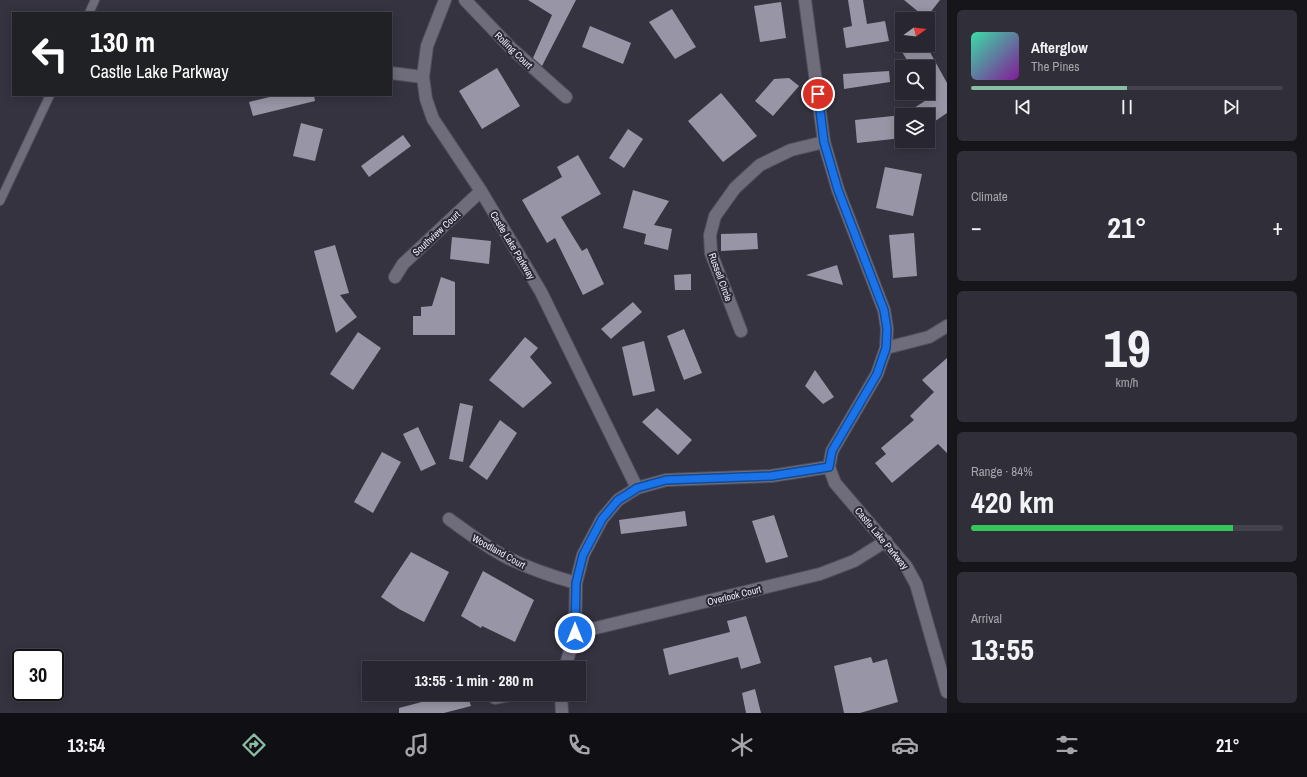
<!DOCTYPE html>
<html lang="en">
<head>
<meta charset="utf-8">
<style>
  :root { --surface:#282630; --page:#302e38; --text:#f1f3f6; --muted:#a5a5ab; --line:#44434c; --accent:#8abfa5 }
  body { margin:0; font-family:"Archivo Narrow",sans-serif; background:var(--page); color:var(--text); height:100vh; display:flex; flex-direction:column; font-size:15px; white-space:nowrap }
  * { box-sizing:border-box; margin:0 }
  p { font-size:13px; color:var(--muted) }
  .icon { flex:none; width:22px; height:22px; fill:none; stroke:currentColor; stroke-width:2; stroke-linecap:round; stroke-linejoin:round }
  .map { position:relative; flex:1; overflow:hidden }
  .panel { display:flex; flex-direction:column; gap:10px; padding:10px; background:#16151a; width:360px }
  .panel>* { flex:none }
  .banner { position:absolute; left:12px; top:12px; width:380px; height:84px; border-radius:0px; box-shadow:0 2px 10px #0003,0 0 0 1px var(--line); background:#202124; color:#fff; overflow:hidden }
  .needle { width:26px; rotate:75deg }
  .fabs { position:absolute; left:895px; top:12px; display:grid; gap:8px }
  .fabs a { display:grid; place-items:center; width:40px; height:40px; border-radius:0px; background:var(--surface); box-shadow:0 2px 10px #0003,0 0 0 1px var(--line); font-size:20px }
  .speed { position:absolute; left:12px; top:649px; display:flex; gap:8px; font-size:20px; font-weight:700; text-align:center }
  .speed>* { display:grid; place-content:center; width:52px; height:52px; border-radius:50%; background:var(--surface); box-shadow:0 2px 10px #0003,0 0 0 1px var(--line); line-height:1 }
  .speed .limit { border:2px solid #111; border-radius:6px; background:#fff; color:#111 }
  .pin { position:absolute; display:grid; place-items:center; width:34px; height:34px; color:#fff; margin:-17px; border:2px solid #fff; border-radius:50%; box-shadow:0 1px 4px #0007 }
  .me { position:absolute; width:44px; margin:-22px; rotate:0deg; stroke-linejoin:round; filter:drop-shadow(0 0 3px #0008) }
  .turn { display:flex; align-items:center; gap:14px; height:84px; padding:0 12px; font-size:18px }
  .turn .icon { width:52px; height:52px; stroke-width:2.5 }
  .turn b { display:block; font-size:28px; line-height:34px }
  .big { font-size:30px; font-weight:700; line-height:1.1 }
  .panel .card { flex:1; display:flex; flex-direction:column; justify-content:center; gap:6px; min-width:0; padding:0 14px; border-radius:6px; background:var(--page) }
  .panel .dial { align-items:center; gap:0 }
  .dial b { font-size:52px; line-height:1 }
  .song { display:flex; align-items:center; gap:12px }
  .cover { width:48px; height:48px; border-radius:6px; background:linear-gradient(135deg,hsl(160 70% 55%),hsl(290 70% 35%)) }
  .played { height:4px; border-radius:2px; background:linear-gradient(90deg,var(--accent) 50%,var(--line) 50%) }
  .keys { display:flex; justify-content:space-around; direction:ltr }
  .heat { display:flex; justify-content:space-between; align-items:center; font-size:22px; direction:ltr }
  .charge { height:6px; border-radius:3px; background:linear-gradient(90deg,#34c759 84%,var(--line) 0) }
  .trip { position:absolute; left:362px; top:661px; width:224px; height:40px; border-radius:0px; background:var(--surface); box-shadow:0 2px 10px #0003,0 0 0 1px var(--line); font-weight:700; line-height:40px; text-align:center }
  .tabs { display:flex; height:64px; justify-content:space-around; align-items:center; background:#100f13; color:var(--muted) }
  .tabs .icon { width:28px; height:28px }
  .tabs .active { color:var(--accent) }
  .tabs b { font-size:18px; color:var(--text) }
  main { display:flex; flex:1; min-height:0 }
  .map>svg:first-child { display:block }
  .building { fill:#9896a6 }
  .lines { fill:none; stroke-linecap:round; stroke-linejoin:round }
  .lane-casing { stroke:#53505c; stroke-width:10 }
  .street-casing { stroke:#53505c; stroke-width:14 }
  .lane { stroke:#6f6d7c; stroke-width:8 }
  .street { stroke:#6f6d7c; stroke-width:12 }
  .route-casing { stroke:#114b97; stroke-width:10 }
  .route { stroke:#1a73e8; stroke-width:7 }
  .labels { text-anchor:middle; stroke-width:4; stroke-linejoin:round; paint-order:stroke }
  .street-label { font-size:10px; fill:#ecebf4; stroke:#2b2936 }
</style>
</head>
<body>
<main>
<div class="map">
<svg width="947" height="713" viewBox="0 0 947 713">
  <rect width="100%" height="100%" fill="#353340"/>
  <!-- building -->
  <g class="building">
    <polygon points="528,0 576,0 542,66 533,58 552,15"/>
    <polygon points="848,0 863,0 867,24 885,21 889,41 846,48 843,28 852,26"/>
    <polygon points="904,0 940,0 926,18"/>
    <polygon points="781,2 786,38 760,42 754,6"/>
    <polygon points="672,9 696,47 675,59 649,22"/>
    <polygon points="590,26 631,43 623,64 582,47"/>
    <polygon points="898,45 926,45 947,83 947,113 928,126 928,115 903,115 928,99 928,67 911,67"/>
    <polygon points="497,68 520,106 482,129 459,91"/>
    <polygon points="889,71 890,82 844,89 843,74"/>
    <polygon points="789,78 799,86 773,116 755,101 774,79"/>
    <polygon points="721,93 757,136 723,162 688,121"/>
    <polygon points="278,95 314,95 315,101 253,116 249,102"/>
    <polygon points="902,115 902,138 857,143 855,120"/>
    <polygon points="301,123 323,129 315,161 293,156"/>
    <polygon points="628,129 643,139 624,168 609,158"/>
    <polygon points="403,135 411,146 369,177 361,166"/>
    <polygon points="578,155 601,194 561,217 582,251 587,248 604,284 583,295 555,238 547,243 522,200 562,177 557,167"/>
    <polygon points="885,167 922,174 913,216 876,208"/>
    <polygon points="633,190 669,201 654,225 672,229 668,250 644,244 646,234 623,228"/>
    <polygon points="757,233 758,249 721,251 721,234"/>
    <polygon points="914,233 917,276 893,278 889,235"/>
    <polygon points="452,237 491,241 489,264 450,259"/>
    <polygon points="335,245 349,293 340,295 357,317 336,333 314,251"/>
    <polygon points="837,265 843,285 806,275"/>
    <polygon points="691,274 691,290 675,290 674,275"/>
    <polygon points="441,277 455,282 455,335 413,335 413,316 421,316 421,307 432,306"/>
    <polygon points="633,302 642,312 611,339 601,329"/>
    <polygon points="684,329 702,373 684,380 667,336"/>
    <polygon points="358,332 381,348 353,390 330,374"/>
    <polygon points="525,337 538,348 530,357 552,383 523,408 489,380"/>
    <polygon points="644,341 655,391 633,396 622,347"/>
    <polygon points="947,358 947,453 938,444 892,483 875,463 886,454 881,448 914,420 910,416 934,392 922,380"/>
    <polygon points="815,370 834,397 823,404 805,386"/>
    <polygon points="460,403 473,406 463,462 449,459"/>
    <polygon points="657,408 692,440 678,455 642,422"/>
    <polygon points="500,420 517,433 487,480 469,467"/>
    <polygon points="418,427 436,464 421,471 403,434"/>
    <polygon points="382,452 401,462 373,513 354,502"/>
    <polygon points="685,511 687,526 621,534 619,520"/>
    <polygon points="774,515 788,557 766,563 752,521"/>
    <polygon points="411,552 449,572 424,622 399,609 381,597"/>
    <polygon points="483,571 534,600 515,642 482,626 481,628 461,616"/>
    <polygon points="746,616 761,663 741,669 738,657 669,675 663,649 730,632 727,621"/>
    <polygon points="871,657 873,663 887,659 898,702 860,713 844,713 834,666"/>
    <polygon points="755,689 761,713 746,713 742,693"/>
    <polygon points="452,694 467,694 471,706 444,713 399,713 399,708"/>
  </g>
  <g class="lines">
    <!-- lane casing -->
    <g class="lane-casing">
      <g id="lane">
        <polyline points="89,13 95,0"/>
        <polyline points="0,201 50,95"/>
      </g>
    </g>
    <!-- street casing -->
    <g class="street-casing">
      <g id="street">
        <polyline points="445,0 427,46 423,77 426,99 433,119 481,191 541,292 637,488"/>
        <polyline points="465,0 511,48 566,97"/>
        <polyline points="805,0 824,142 838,190 884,310 887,329 886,348 877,374 832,451 829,467 835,483 906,566 916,584 947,692"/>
        <polyline points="391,73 423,77"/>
        <polyline points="395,277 403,264 481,191"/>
        <polyline points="741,331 711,253 710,235 715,216 735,188 760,165 791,150 824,142"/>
        <polyline points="886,348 929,337 947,326"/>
        <path d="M449 519C467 532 485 546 506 557 528 568 551 576 576 583"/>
        <polyline points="575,633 820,574 854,561 886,541"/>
        <polyline points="565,668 575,633 576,583 583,555 602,519 618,500 637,488 666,480 771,476 829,467"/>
        <polyline points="561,694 562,713"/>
        <polyline points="495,698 514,694"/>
      </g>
    </g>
    <!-- lane -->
    <use href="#lane" class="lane"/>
    <!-- street -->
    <use href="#street" class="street"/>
  </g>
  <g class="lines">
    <!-- route casing -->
    <g class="route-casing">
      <polyline id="route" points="575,633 576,583 583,555 602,519 618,500 628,494 637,488 666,480 771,476 829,467 832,451 877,374 886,348 887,329 884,310 838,190 824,142 818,94"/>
    </g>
    <!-- route -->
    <use href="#route" class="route"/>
  </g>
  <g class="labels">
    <!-- street labels -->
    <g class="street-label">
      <text transform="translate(514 50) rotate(44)" y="4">Rolling Court</text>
      <text transform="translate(436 233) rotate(-43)" y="4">Southview Court</text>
      <text transform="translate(513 245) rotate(59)" y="4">Castle Lake Parkway</text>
      <text transform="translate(721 277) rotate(70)" y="4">Russell Circle</text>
      <text transform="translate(882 538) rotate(50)" y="4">Castle Lake Parkway</text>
      <text transform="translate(499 551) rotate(29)" y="4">Woodland Court</text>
      <text transform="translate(734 595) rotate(-14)" y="4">Overlook Court</text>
    </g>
  </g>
</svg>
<div class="fabs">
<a><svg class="needle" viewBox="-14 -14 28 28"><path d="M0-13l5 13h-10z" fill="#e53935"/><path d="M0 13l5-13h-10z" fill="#a5a5ab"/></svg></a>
<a><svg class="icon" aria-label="search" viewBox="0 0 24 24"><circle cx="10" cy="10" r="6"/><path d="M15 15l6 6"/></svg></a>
<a><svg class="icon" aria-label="layers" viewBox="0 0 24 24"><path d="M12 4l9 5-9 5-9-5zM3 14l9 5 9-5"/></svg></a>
</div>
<div class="speed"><div class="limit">30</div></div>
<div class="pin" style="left:818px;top:94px;background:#d93025"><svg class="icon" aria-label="arrive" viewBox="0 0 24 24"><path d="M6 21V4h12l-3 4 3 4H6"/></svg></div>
<svg class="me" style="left:575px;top:633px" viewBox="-20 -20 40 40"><circle r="17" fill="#1a73e8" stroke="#fff" stroke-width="3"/><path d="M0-11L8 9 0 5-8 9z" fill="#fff"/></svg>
<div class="trip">13:55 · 1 min · 280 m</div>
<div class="banner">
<div class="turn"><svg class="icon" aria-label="left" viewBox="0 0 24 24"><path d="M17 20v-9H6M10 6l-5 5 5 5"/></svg><div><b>130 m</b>Castle Lake Parkway</div></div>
</div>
</div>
<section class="panel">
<div class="card">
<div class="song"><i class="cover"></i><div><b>Afterglow</b><p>The Pines</p></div></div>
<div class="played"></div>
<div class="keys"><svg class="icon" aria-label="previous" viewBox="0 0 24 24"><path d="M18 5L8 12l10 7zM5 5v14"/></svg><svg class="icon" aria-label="pause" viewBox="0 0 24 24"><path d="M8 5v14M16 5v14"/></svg><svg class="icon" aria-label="next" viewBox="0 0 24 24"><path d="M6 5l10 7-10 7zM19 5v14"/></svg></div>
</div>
<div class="card"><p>Climate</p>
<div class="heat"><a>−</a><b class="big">21°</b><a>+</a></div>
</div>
<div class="card dial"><b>19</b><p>km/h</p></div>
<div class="card"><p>Range · 84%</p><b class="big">420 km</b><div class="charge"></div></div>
<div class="card"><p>Arrival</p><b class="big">13:55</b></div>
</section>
</main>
<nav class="tabs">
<b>13:54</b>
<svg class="icon active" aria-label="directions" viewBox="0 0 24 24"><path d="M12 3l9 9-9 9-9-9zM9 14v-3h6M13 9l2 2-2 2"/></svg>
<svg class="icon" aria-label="music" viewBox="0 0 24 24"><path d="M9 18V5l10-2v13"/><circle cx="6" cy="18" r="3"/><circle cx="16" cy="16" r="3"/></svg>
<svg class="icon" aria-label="phone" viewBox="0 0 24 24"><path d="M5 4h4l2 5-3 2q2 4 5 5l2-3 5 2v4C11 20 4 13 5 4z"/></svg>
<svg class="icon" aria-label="climate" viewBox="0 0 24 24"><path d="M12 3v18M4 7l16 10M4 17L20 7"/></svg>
<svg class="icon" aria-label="car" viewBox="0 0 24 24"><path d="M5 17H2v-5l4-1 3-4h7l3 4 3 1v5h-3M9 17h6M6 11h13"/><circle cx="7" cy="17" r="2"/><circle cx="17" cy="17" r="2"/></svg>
<svg class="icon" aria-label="filters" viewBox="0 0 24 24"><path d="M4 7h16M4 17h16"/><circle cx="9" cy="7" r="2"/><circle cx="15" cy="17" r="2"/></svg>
<b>21°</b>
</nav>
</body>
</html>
